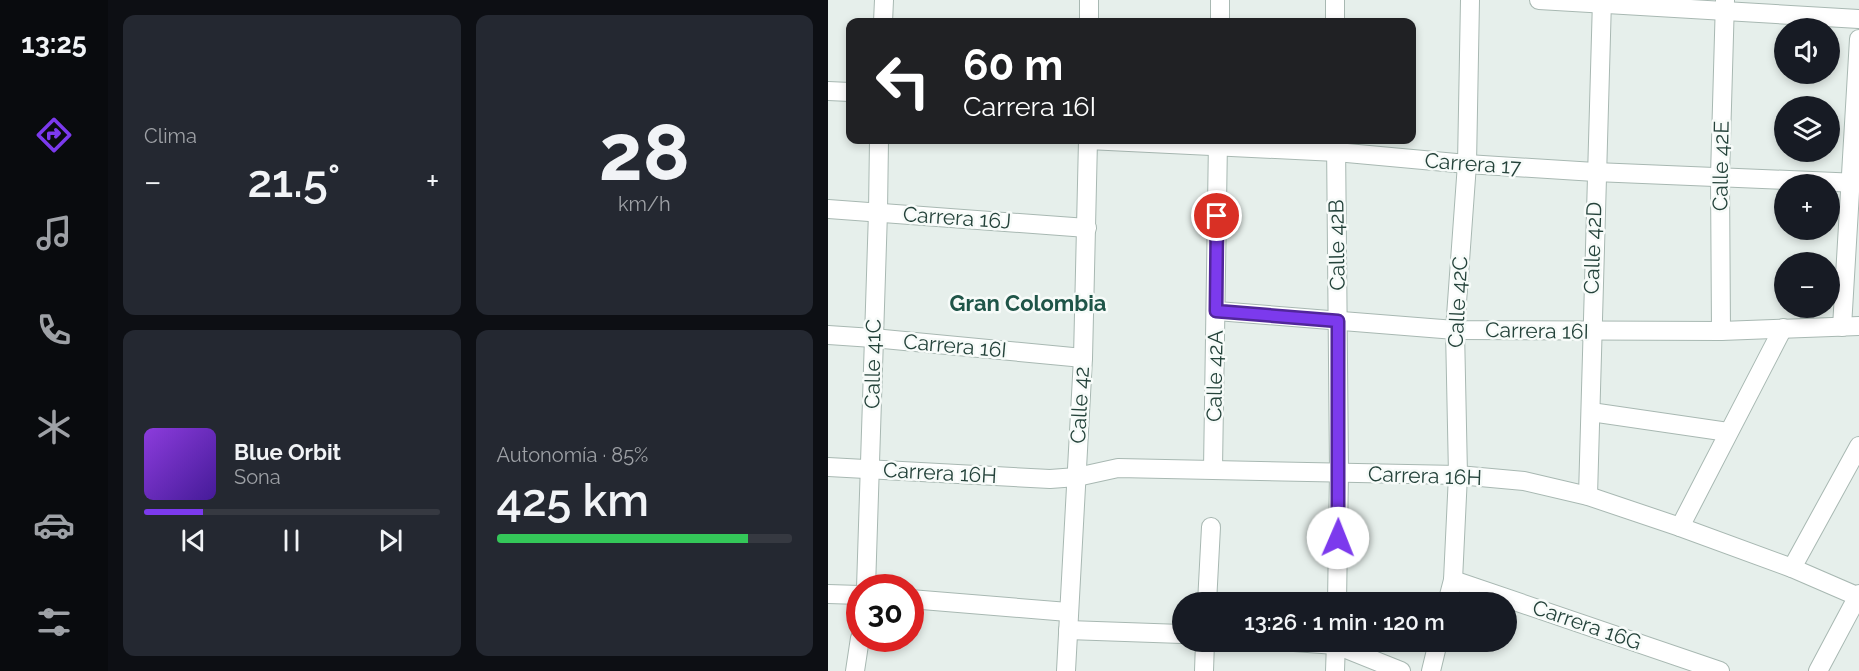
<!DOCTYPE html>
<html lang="es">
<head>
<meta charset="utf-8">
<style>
  :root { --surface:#171b24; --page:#242831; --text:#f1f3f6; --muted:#9ea1a6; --line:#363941; --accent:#7c3aed }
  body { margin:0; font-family:Raleway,sans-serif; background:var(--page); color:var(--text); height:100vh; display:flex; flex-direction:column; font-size:22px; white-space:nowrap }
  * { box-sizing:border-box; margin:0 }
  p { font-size:20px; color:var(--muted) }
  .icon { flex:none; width:33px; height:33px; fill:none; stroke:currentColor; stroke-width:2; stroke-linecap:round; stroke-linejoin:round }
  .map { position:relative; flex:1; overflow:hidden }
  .side { display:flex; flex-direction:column; gap:15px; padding:15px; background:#0d0f14; width:720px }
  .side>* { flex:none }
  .hud { position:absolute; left:18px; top:18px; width:570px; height:126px; border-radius:12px; box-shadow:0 3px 9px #0003; background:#202124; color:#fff; overflow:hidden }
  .fabs { position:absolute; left:946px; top:18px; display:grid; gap:12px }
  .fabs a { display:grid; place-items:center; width:66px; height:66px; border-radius:50%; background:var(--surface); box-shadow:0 3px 9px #0003; font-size:30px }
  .speed { position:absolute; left:18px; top:574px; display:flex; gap:12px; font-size:30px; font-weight:700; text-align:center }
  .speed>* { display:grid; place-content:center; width:78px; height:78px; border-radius:50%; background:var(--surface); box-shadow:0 3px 9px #0003; line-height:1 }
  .speed .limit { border:9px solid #d22; background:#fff; color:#111 }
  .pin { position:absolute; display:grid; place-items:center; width:51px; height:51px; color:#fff; margin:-26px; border:3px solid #fff; border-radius:50%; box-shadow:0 2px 6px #0007 }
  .me { position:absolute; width:66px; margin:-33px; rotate:1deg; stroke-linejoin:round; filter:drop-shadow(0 0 4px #0008) }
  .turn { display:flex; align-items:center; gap:21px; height:126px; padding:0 18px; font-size:27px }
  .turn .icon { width:78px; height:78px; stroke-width:2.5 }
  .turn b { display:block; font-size:42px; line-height:51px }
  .big { font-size:45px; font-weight:600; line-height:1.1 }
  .side .tile { flex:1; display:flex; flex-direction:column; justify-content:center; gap:9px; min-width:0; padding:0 21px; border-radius:12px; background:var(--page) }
  .side .dial { align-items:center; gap:0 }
  .dial b { font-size:78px; line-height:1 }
  .song { display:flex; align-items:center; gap:18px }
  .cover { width:72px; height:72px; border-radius:9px; background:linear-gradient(135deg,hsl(270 70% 55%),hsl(260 70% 35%)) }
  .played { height:6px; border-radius:3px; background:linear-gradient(90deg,var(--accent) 20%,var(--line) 20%) }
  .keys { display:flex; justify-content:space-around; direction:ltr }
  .heat { display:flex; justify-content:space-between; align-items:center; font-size:33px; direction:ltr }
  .charge { height:9px; border-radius:4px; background:linear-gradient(90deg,#34c759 85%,var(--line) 0) }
  .side .tiles { flex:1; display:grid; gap:15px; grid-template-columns:repeat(2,1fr) }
  .trip { position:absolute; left:344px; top:592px; width:345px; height:60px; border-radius:30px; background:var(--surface); box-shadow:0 3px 9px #0003; font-weight:600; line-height:60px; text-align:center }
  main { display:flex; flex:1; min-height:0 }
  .menu { display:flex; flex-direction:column; width:108px; justify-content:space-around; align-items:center; background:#090b0e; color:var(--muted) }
  .menu .icon { width:42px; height:42px }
  .menu .on { color:var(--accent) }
  .menu b { font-size:27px; color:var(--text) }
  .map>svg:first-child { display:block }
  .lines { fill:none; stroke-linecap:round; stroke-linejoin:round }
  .minor-casing { stroke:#a8b8b2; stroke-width:20 }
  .minor { stroke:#fff; stroke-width:18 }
  .route-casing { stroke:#51269a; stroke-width:15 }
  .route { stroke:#7c3aed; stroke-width:10 }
  .labels { text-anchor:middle; stroke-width:5; stroke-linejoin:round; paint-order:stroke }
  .street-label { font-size:21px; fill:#24423a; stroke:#f7fbf9 }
  .neighbourhood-label { font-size:22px; font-weight:bold; fill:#1f5548; stroke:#f7fbf9 }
</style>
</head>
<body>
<main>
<nav class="menu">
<b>13:25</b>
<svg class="icon on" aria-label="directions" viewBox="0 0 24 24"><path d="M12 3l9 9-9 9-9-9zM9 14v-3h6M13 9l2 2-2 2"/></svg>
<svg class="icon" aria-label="music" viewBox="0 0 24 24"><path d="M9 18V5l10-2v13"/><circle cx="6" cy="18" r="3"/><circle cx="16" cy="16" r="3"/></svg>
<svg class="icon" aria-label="phone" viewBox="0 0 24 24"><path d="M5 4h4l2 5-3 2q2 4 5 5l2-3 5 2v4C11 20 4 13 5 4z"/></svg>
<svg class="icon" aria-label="climate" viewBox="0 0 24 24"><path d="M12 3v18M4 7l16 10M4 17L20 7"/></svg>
<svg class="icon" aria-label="car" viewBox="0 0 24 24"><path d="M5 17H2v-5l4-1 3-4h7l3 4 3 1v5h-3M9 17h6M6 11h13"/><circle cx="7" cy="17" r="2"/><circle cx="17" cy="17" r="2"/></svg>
<svg class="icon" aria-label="filters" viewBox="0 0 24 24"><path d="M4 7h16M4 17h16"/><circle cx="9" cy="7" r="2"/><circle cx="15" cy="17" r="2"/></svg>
</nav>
<section class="side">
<div class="tiles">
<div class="tile"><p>Clima</p>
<div class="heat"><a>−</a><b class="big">21.5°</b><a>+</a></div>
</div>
<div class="tile dial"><b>28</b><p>km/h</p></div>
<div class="tile">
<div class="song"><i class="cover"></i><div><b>Blue Orbit</b><p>Sona</p></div></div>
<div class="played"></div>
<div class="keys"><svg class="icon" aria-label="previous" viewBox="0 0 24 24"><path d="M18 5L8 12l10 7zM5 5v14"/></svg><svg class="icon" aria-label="pause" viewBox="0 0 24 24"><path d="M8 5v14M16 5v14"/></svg><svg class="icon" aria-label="next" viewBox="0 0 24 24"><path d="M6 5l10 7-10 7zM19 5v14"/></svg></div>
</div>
<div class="tile"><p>Autonomía · 85%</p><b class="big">425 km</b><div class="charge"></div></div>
</div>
</section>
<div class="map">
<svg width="1031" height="671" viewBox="0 0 1031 671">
  <rect width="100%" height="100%" fill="#e6efeb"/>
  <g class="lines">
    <!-- minor casing -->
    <g class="minor-casing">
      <g id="minor">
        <polyline points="507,0 507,22"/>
        <polyline points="711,0 1031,19"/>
        <polyline points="55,22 56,0"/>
        <polyline points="261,22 261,0"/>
        <polyline points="392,22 392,0"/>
        <polyline points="0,91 22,92"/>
        <polyline points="260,140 508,152 639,164 767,172 1031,183"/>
        <polyline points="508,140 511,472 509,603"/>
        <polyline points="0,209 259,228"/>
        <polyline points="389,311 627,330 893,331 1031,326"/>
        <polyline points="1014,327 1031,39"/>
        <polyline points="893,331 892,176 897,0"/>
        <polyline points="0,335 45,338 255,358"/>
        <polyline points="763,412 900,432"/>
        <polyline points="0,467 222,479 249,477 290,468 630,475 696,481 760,496 852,527 964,568 1031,597"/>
        <polyline points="385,469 390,140"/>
        <polyline points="760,496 774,0"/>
        <polyline points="852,527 955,328"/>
        <polyline points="964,568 1031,446"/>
        <polyline points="625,580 892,671"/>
        <polyline points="38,588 50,212 51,140"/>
        <polyline points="0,594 32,595"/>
        <polyline points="82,599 240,612"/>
        <polyline points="379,603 383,527"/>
        <polyline points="619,603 625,580 630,475 627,330 639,164 642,0"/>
        <polyline points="240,630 354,634"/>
        <polyline points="466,642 508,645 573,671"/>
        <polyline points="27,671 32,638"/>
        <polyline points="238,671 255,358 260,140"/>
        <polyline points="376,671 377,642"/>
        <polyline points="507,671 508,642"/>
        <polyline points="603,671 610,642"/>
        <polyline points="990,671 1031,594"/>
      </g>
    </g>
    <!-- minor -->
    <use href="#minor" class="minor"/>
  </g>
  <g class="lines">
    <!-- route casing -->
    <g class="route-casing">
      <polyline id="route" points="389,216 388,311 510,321 510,538"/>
    </g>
    <!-- route -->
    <use href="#route" class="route"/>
  </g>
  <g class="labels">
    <!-- street labels -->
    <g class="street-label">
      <text transform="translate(645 164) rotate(4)" y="7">Carrera 17</text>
      <text transform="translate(893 166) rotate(-89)" y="7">Calle 42E</text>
      <text transform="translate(129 218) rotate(4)" y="7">Carrera 16J</text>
      <text transform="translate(509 245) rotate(-91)" y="7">Calle 42B</text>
      <text transform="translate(765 248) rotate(-88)" y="7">Calle 42D</text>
      <text transform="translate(630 302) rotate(-87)" y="7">Calle 42C</text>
      <text transform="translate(709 331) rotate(1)" y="7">Carrera 16I</text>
      <text transform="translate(127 346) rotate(5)" y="7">Carrera 16I</text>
      <text transform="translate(45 364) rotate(-89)" y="7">Calle 41C</text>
      <text transform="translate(387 376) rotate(-89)" y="7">Calle 42A</text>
      <text transform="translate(252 405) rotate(-87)" y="7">Calle 42</text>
      <text transform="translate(112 473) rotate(3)" y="7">Carrera 16H</text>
      <text transform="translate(597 476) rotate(2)" y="7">Carrera 16H</text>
      <text transform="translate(759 625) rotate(19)" y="7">Carrera 16G</text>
    </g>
    <!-- neighbourhood labels -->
    <g class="neighbourhood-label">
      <text x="200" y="311">Gran Colombia</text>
    </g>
  </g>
</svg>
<div class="fabs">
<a><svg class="icon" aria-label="sound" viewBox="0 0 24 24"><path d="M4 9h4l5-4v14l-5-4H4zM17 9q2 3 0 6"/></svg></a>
<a><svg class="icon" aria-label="layers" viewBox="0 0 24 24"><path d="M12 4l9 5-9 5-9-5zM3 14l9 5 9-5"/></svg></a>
<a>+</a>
<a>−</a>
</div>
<div class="speed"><div class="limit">30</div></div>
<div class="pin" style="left:389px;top:216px;background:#d93025"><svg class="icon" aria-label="arrive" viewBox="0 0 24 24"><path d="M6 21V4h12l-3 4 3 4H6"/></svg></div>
<svg class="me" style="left:510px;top:538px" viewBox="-20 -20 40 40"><circle r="19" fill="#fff"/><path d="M0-13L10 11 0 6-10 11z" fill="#7c3aed"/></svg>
<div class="trip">13:26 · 1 min · 120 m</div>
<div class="hud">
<div class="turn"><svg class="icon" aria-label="left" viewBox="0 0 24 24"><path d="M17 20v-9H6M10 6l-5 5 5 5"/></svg><div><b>60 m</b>Carrera 16I</div></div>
</div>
</div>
</main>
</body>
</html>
